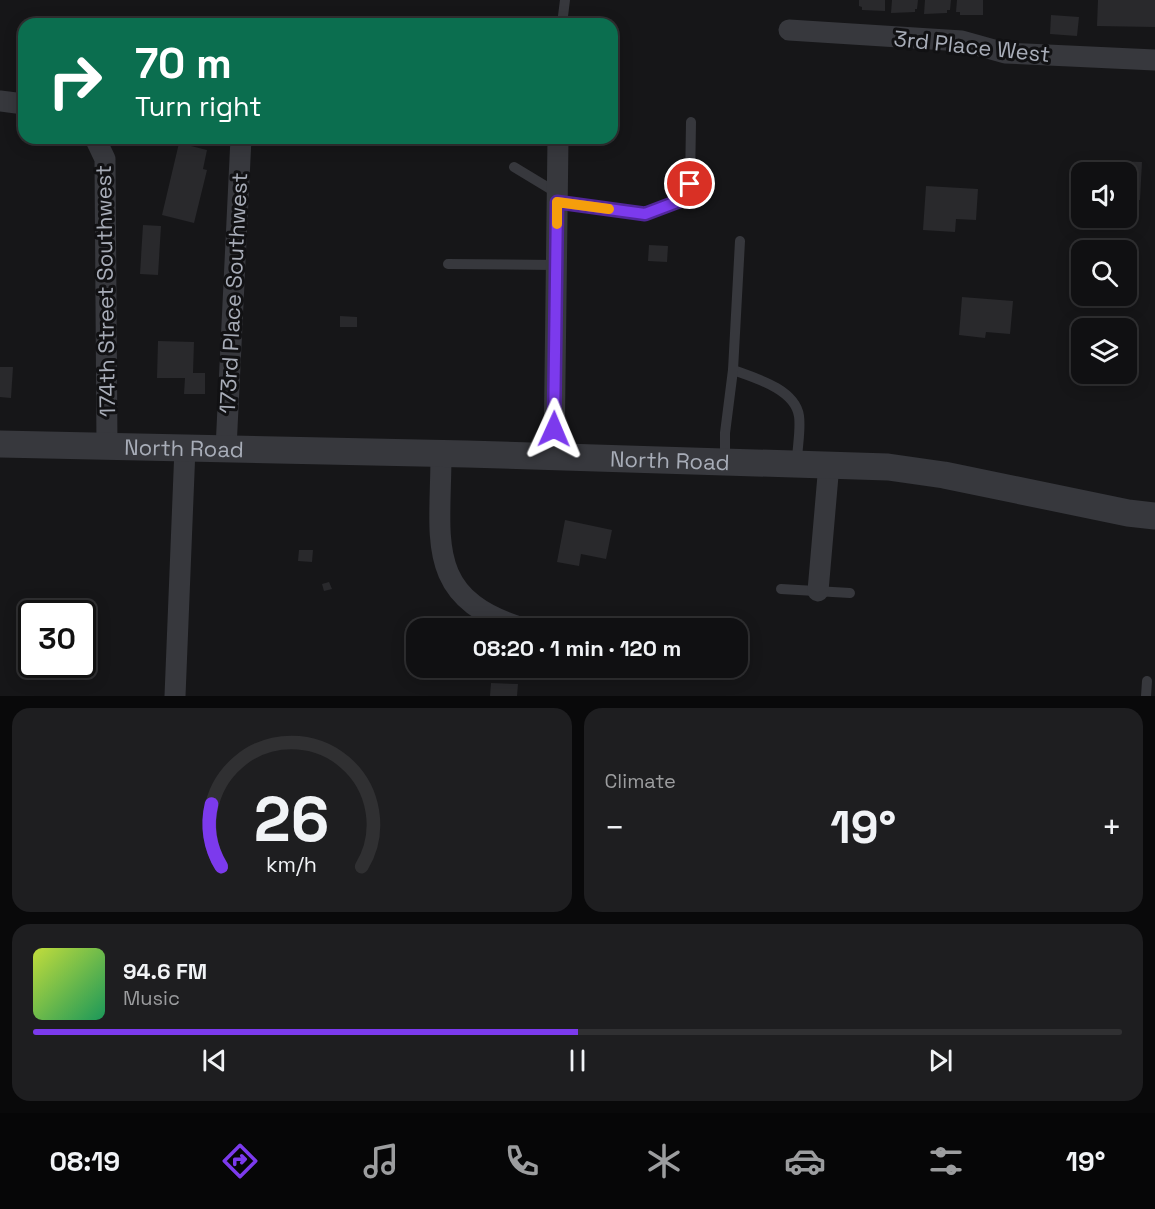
<!DOCTYPE html>
<html lang="en">
<head>
<meta charset="utf-8">
<style>
  :root { --surface:#101012; --page:#1e1e20; --text:#f1f3f6; --muted:#9c9d9f; --line:#303032; --accent:#7c3aed }
  body { margin:0; font-family:"Space Grotesk",sans-serif; background:var(--page); color:var(--text); height:100vh; display:flex; flex-direction:column; font-size:22px; white-space:nowrap }
  * { box-sizing:border-box; margin:0 }
  p { font-size:20px; color:var(--muted) }
  .icon { flex:none; width:33px; height:33px; fill:none; stroke:currentColor; stroke-width:2; stroke-linecap:round; stroke-linejoin:round }
  .map { position:relative; height:696px; overflow:hidden }
  .details { display:flex; flex-direction:column; gap:12px; padding:12px; background:#09090a; flex:1 }
  .details>* { flex:none }
  .top-card { position:absolute; left:18px; top:18px; width:600px; height:126px; border-radius:18px; box-shadow:0 3px 15px #0003,0 0 0 2px var(--line); background:#0b6e4f; color:#fff; overflow:hidden }
  .controls { position:absolute; left:1071px; top:162px; display:grid; gap:12px }
  .controls a { display:grid; place-items:center; width:66px; height:66px; border-radius:12px; background:var(--surface); box-shadow:0 3px 15px #0003,0 0 0 2px var(--line); font-size:30px }
  .speed { position:absolute; left:18px; top:600px; display:flex; gap:12px; font-size:30px; font-weight:700; text-align:center }
  .speed>* { display:grid; place-content:center; width:78px; height:78px; border-radius:50%; background:var(--surface); box-shadow:0 3px 15px #0003,0 0 0 2px var(--line); line-height:1 }
  .speed .limit { border:3px solid #111; border-radius:9px; background:#fff; color:#111 }
  .pin { position:absolute; display:grid; place-items:center; width:51px; height:51px; color:#fff; margin:-26px; border:3px solid #fff; border-radius:50%; box-shadow:0 2px 6px #0007 }
  .me { position:absolute; width:66px; margin:-33px; rotate:1deg; stroke-linejoin:round; filter:drop-shadow(0 0 4px #0008) }
  .turn { display:flex; align-items:center; gap:21px; height:126px; padding:0 18px; font-size:27px }
  .turn .icon { width:78px; height:78px; stroke-width:2.5 }
  .turn b { display:block; font-size:42px; line-height:51px }
  .big { font-size:45px; font-weight:700; line-height:1.1 }
  .details .widget { flex:1; display:flex; flex-direction:column; justify-content:center; gap:9px; min-width:0; padding:0 21px; border-radius:18px; background:var(--page) }
  .details .dial { align-items:center; gap:0 }
  .dial svg { height:156px; overflow:visible; fill:none; stroke:var(--line); stroke-width:7; stroke-linecap:round; text-anchor:middle }
  .dial text { fill:var(--text); stroke:none }
  .song { display:flex; align-items:center; gap:18px }
  .cover { width:72px; height:72px; border-radius:9px; background:linear-gradient(135deg,hsl(70 70% 55%),hsl(150 70% 35%)) }
  .played { height:6px; border-radius:3px; background:linear-gradient(90deg,var(--accent) 50%,var(--line) 50%) }
  .keys { display:flex; justify-content:space-around; direction:ltr }
  .heat { display:flex; justify-content:space-between; align-items:center; font-size:33px; direction:ltr }
  .details .tiles { flex:1; display:grid; gap:12px; grid-template-columns:1fr 1fr }
  .widget:last-child { grid-column:span 2 }
  .trip { position:absolute; left:406px; top:618px; width:342px; height:60px; border-radius:18px; background:var(--surface); box-shadow:0 3px 15px #0003,0 0 0 2px var(--line); font-weight:700; line-height:60px; text-align:center }
  .tab-bar { display:flex; height:96px; justify-content:space-around; align-items:center; background:#060607; color:var(--muted) }
  .tab-bar .icon { width:42px; height:42px }
  .tab-bar .current { color:var(--accent) }
  .tab-bar b { font-size:27px; color:var(--text) }
  .map>svg:first-child { display:block }
  .building { fill:#29292c }
  .lines { fill:none; stroke-linecap:round; stroke-linejoin:round }
  .service { stroke:#37383d; stroke-width:10 }
  .minor { stroke:#37383d; stroke-width:21 }
  .tertiary { stroke:#37383d; stroke-width:27 }
  .route-casing { stroke:#51269a; stroke-width:15 }
  .route { stroke:#7c3aed; stroke-width:10 }
  .slow { stroke:#f59e0b; stroke-width:10 }
  .labels { text-anchor:middle; stroke-width:6; stroke-linejoin:round; paint-order:stroke }
  .street-label { font-size:22px; fill:#a8adb8; stroke:#111113 }
</style>
</head>
<body>
<div class="map">
<svg width="1155" height="696" viewBox="0 0 1155 696">
  <rect width="100%" height="100%" fill="#161618"/>
  <!-- building -->
  <g class="building">
    <polygon points="859,0 885,0 885,11 862,10 862,7 859,6"/>
    <polygon points="892,0 918,0 917,9 915,9 915,12 891,13"/>
    <polygon points="925,0 951,0 950,10 947,10 947,13 924,14"/>
    <polygon points="957,0 983,0 983,15 960,15 960,12 956,12"/>
    <polygon points="1098,0 1155,0 1155,27 1097,26"/>
    <polygon points="1051,15 1079,17 1077,36 1050,34"/>
    <polygon points="179,143 207,150 203,169 207,170 194,223 162,215"/>
    <polygon points="1081,160 1142,162 1140,200 1126,199 1126,172 1081,172"/>
    <polygon points="926,186 978,189 976,220 956,219 955,232 923,230"/>
    <polygon points="143,225 161,226 158,275 140,274"/>
    <polygon points="649,245 668,246 667,262 648,261"/>
    <polygon points="962,297 1013,301 1010,334 986,332 985,338 959,335"/>
    <polygon points="340,316 357,317 357,327 340,327"/>
    <polygon points="158,341 194,342 193,373 205,373 205,394 184,394 185,378 157,378"/>
    <polygon points="0,367 13,367 11,398 0,397"/>
    <polygon points="565,520 612,530 606,559 581,554 579,566 557,562"/>
    <polygon points="299,550 313,550 312,562 298,561"/>
    <polygon points="329,582 332,589 324,591 322,584"/>
    <polygon points="491,683 518,684 517,696 490,696"/>
  </g>
  <g class="lines">
    <!-- service -->
    <g class="service">
      <polyline points="562,24 565,0"/>
      <polyline points="514,167 557,193"/>
      <polyline points="557,202 645,214 682,200 690,184 691,122"/>
      <polyline points="448,264 556,265"/>
      <path d="M733 370C755 378 795 389 799 416 801 430 797 448 797 463"/>
      <polyline points="725,460 725,433 733,370 740,241"/>
      <polyline points="781,589 850,593"/>
      <polyline points="1146,696 1147,681"/>
    </g>
    <!-- minor -->
    <g class="minor">
      <polyline points="789,30 962,41 1005,53 1155,60"/>
      <polyline points="0,101 24,104"/>
      <polyline points="95,138 105,159 107,446"/>
      <polyline points="226,449 241,138"/>
      <path d="M441 454C441 539 423 598 523 628"/>
      <polyline points="554,457 558,138"/>
      <polyline points="818,591 829,464"/>
      <polyline points="175,696 185,448"/>
    </g>
    <!-- tertiary -->
    <path class="tertiary" id="s1" d="M0 444 467 454 888 467 944 475 1128 513 1155 516"/>
  </g>
  <g class="lines">
    <!-- route casing -->
    <g class="route-casing">
      <polyline id="route" points="554,429 557,202 645,214 682,200 690,184"/>
    </g>
    <!-- route -->
    <use href="#route" class="route"/>
    <!-- slow -->
    <polyline class="slow" points="557,224 557,202 609,209"/>
  </g>
  <g class="labels">
    <!-- street labels -->
    <g class="street-label">
      <text transform="translate(972 46) rotate(6)" y="8">3rd Place West</text>
      <text transform="translate(105 291) rotate(-91)" y="8">174th Street Southwest</text>
      <text transform="translate(233 293) rotate(-87)" y="8">173rd Place Southwest</text>
      <text dy="8" stroke="none"><textPath href="#s1" startOffset="184">North Road</textPath></text>
      <text dy="8" stroke="none"><textPath href="#s1" startOffset="670">North Road</textPath></text>
    </g>
  </g>
</svg>
<div class="controls">
<a><svg class="icon" aria-label="sound" viewBox="0 0 24 24"><path d="M4 9h4l5-4v14l-5-4H4zM17 9q2 3 0 6"/></svg></a>
<a><svg class="icon" aria-label="search" viewBox="0 0 24 24"><circle cx="10" cy="10" r="6"/><path d="M15 15l6 6"/></svg></a>
<a><svg class="icon" aria-label="layers" viewBox="0 0 24 24"><path d="M12 4l9 5-9 5-9-5zM3 14l9 5 9-5"/></svg></a>
</div>
<div class="speed"><div class="limit">30</div></div>
<div class="pin" style="left:690px;top:184px;background:#d93025"><svg class="icon" aria-label="arrive" viewBox="0 0 24 24"><path d="M6 21V4h12l-3 4 3 4H6"/></svg></div>
<svg class="me" style="left:554px;top:429px" viewBox="-20 -20 40 40"><path d="M0-17L14 15 0 8-14 15z" fill="#7c3aed" stroke="#fff" stroke-width="4"/></svg>
<div class="trip">08:20 · 1 min · 120 m</div>
<div class="top-card">
<div class="turn"><svg class="icon" aria-label="right" viewBox="0 0 24 24"><path d="M7 20v-9h11M14 6l5 5-5 5"/></svg><div><b>70 m</b>Turn right</div></div>
</div>
</div>
<section class="details">
<div class="tiles">
<div class="widget dial"><svg viewBox="0 0 100 80">
<path d="M14 69A42 42 0 1 1 86 69"/>
<path d="M14 69A42 42 0 0 1 9 37" stroke="#7c3aed"/>
<text x="50" y="56" font-size="32" font-weight="700">26</text>
<text x="50" y="72" font-size="11">km/h</text>
</svg></div>
<div class="widget"><p>Climate</p>
<div class="heat"><a>−</a><b class="big">19°</b><a>+</a></div>
</div>
<div class="widget">
<div class="song"><i class="cover"></i><div><b>94.6 FM</b><p>Music</p></div></div>
<div class="played"></div>
<div class="keys"><svg class="icon" aria-label="previous" viewBox="0 0 24 24"><path d="M18 5L8 12l10 7zM5 5v14"/></svg><svg class="icon" aria-label="pause" viewBox="0 0 24 24"><path d="M8 5v14M16 5v14"/></svg><svg class="icon" aria-label="next" viewBox="0 0 24 24"><path d="M6 5l10 7-10 7zM19 5v14"/></svg></div>
</div>
</div>
</section>
<nav class="tab-bar">
<b>08:19</b>
<svg class="icon current" aria-label="directions" viewBox="0 0 24 24"><path d="M12 3l9 9-9 9-9-9zM9 14v-3h6M13 9l2 2-2 2"/></svg>
<svg class="icon" aria-label="music" viewBox="0 0 24 24"><path d="M9 18V5l10-2v13"/><circle cx="6" cy="18" r="3"/><circle cx="16" cy="16" r="3"/></svg>
<svg class="icon" aria-label="phone" viewBox="0 0 24 24"><path d="M5 4h4l2 5-3 2q2 4 5 5l2-3 5 2v4C11 20 4 13 5 4z"/></svg>
<svg class="icon" aria-label="climate" viewBox="0 0 24 24"><path d="M12 3v18M4 7l16 10M4 17L20 7"/></svg>
<svg class="icon" aria-label="car" viewBox="0 0 24 24"><path d="M5 17H2v-5l4-1 3-4h7l3 4 3 1v5h-3M9 17h6M6 11h13"/><circle cx="7" cy="17" r="2"/><circle cx="17" cy="17" r="2"/></svg>
<svg class="icon" aria-label="filters" viewBox="0 0 24 24"><path d="M4 7h16M4 17h16"/><circle cx="9" cy="7" r="2"/><circle cx="15" cy="17" r="2"/></svg>
<b>19°</b>
</nav>
</body>
</html>
